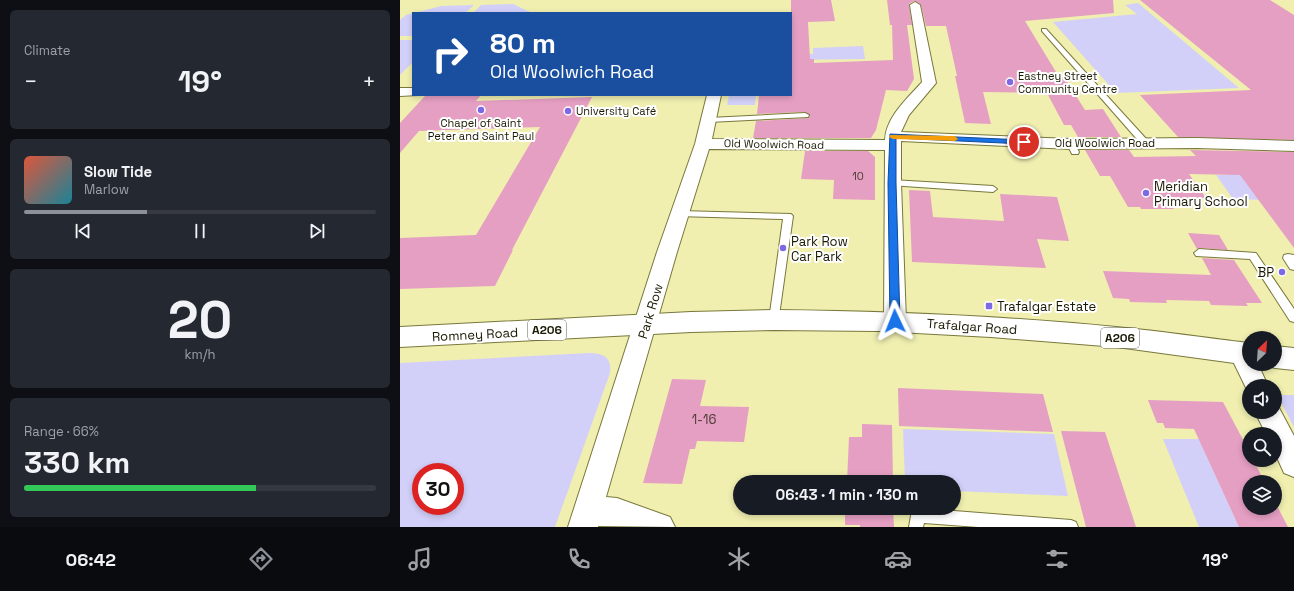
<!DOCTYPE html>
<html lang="en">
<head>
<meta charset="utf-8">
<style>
  :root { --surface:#171b24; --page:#242831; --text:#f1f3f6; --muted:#9ea1a6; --line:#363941; --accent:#8c9099 }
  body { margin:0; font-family:"Space Grotesk",sans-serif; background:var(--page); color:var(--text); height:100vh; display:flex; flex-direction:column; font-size:15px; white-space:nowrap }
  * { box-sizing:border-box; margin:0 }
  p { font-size:13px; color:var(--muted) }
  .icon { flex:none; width:22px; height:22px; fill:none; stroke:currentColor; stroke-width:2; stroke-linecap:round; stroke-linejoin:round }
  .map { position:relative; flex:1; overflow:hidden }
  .drawer { display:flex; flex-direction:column; gap:10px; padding:10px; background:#0d0f14; width:400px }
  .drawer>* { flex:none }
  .hud { position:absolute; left:12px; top:12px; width:380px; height:84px; border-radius:0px; box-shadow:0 2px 6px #0003; background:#1a4fa0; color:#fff; overflow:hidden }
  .needle { width:26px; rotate:25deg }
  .controls { position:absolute; left:842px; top:331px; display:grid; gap:8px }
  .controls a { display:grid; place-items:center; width:40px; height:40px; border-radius:50%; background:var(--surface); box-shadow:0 2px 6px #0003; font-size:20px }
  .speed { position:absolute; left:12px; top:463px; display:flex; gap:8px; font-size:20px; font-weight:700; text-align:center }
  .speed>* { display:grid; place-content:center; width:52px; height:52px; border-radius:50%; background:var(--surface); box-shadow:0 2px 6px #0003; line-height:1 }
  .speed .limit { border:6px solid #d22; background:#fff; color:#111 }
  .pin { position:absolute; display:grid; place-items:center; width:34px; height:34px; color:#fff; margin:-17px; border:2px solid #fff; border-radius:50%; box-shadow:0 1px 4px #0007 }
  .me { position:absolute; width:44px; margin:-22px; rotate:358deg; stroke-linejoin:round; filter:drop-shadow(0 0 3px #0008) }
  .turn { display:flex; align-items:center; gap:14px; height:84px; padding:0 12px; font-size:18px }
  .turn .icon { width:52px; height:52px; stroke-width:2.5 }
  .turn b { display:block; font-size:28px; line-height:34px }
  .big { font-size:30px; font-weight:800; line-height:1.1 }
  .drawer .tile { flex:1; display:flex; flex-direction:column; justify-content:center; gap:6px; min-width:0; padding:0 14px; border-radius:6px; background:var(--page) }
  .drawer .dial { align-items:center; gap:0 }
  .dial b { font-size:52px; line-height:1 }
  .song { display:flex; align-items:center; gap:12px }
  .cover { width:48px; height:48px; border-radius:6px; background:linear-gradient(135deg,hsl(10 70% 55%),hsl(190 70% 35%)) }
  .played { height:4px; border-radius:2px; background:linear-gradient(90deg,var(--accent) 35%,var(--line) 35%) }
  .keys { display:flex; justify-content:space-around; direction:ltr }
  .heat { display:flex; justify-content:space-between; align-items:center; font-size:22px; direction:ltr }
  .charge { height:6px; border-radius:3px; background:linear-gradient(90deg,#34c759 66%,var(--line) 0) }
  .trip { position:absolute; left:333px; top:475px; width:228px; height:40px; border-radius:20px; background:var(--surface); box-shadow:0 2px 6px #0003; font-weight:800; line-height:40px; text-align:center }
  .tabs { display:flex; height:64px; justify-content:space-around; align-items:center; background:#090b0e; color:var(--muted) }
  .tabs .icon { width:28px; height:28px }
  .tabs .on { color:var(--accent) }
  .tabs b { font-size:18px; color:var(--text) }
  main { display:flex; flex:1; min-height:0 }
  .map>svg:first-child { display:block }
  .green { fill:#d2d0f8; fill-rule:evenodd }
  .building { fill:#e59fc3 }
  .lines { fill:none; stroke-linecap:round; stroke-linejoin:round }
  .lane-casing { stroke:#79783c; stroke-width:2 }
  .street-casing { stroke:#79783c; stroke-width:2 }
  .primary-casing { stroke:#79783c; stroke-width:2 }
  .lane { fill:#fff; fill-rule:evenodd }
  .street { fill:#fff; fill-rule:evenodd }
  .primary { fill:#fff; fill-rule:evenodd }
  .route { fill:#1a73e8; stroke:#114b97 }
  .slow { fill:#f59e0b }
  .poi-dot { fill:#7d69e4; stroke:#fff; stroke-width:1.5 }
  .labels { text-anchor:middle; stroke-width:4; stroke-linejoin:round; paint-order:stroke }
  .far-poi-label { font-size:11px; fill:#1a1902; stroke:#fff; text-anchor:start }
  .far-street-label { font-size:11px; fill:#1a1902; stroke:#fff }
  .number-label { font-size:11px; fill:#4d3a32 }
  .shield { fill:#fff; stroke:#5f5e4e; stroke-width:1 }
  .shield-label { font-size:12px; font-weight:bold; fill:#1a1902 }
  .poi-label { font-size:13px; fill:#1a1902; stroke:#fff; text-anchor:start }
  .street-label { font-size:13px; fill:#1a1902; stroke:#fff }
  .near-number-label { font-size:13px; fill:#4d3a32 }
</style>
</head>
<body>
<main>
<section class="drawer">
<div class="tile"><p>Climate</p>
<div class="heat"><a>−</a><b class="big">19°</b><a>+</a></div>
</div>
<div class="tile">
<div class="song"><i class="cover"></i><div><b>Slow Tide</b><p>Marlow</p></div></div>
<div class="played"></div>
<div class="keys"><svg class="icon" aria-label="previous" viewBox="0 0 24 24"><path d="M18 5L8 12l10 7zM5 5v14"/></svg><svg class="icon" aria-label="pause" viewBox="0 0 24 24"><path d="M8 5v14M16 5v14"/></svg><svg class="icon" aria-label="next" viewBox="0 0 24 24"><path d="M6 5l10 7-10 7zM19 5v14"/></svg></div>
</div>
<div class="tile dial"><b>20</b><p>km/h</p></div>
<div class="tile"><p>Range · 66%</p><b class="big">330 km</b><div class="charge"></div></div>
</section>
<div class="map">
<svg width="894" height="527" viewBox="0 0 894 527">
  <rect width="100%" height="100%" fill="#f0efb0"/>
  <!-- green -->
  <g class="green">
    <polygon points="738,3 839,88 716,93 653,22 737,14 725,5"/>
    <polygon points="113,4 130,12 73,13 81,5"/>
    <polygon points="74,5 65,13 14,13 41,6"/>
    <polygon points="13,13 13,36 0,36 0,20 6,15"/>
    <polygon points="0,40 13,40 13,62 0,75"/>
    <polygon points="463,46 465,59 391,60 391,54 413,54 413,48"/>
    <polygon points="329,95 356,95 355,105 327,105"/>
    <polygon points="825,166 894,201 833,199 816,175 827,175 829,172"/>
    <path d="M189 353C203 353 212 357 210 373L155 527H0V363ZM21 472H55V506H21Z"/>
    <polygon points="877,395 894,395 894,427"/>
    <polygon points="503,429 654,434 668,496 554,491 554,482 505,482"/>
    <polygon points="763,439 799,439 839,527 799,527"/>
  </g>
  <!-- building -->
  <g class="building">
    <polygon points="391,0 431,0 435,21 408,22 410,59 414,59 414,63 493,60 492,25 490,25 487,0 713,0 714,13 625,21 659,77 664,77 685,110 703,109 721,137 678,137 671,125 664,125 647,93 583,92 591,124 565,123 555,76 557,76 546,26 526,26 521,5 514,1 509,4 512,25 507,25 514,79 507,91 486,90 476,130 471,138 353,138 356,121 408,118 410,116 405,112 357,114 359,95 391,95"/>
    <polygon points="740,0 870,0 894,15 894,140 778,137 740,95 851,90"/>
    <polygon points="81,95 76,101 192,97 112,250 113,250 95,286 0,289 0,238 76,235 140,127 19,131 0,153 0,123 25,96"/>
    <polygon points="685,150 729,150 734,157 796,156 790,150 894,152 894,248 840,175 789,174 806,198 767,199 774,209 741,209 740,207 728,207 710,176 700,176"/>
    <polygon points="405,151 468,151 475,157 475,200 433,199 434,180 401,179"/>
    <polygon points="509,190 530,191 533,217 604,221 600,194 657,197 669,241 637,239 646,268 512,262"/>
    <polygon points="788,233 819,235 828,250 799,248 797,249"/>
    <polygon points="802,258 834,260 862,303 846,303 848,306 811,305 809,301 766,300 767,303 730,302 729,299 713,298 703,271 811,275"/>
    <polygon points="272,379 306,380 300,406 349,407 344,442 297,441 295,449 290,449 282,484 243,483"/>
    <polygon points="498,388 643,394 653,432 499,426"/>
    <polygon points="748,400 823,402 849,451 849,460 853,460 865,482 849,482 849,508 875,508 875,502 888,527 839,527 794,429 765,428 763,423 757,423"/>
    <polygon points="462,424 492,425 493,482 447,482 449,437 462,437"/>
    <polygon points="661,431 705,432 736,527 686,527"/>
    <polygon points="445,508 493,508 494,527 460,527 460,525 445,525"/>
  </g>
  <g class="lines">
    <!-- lane casing -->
    <g class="lane-casing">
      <g id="lane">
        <polygon points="642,29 646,29 749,142 749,146 743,146 642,31"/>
        <polygon points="405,113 409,115 408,117 309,122 305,120 309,118"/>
        <polygon points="668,142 674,142 679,152 678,154 672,154 667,144"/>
        <polygon points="492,180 593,186 597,189 593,192 489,185 488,183"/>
        <polygon points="280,211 391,214 393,216 378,323 374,324 370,323 369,320 383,219 277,216 275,214"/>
        <polygon points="799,249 856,253 894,309 894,322 890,321 850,259 796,256 794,253"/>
        <polygon points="888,254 894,255 894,270 890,269 883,258 884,255"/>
        <polygon points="516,508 671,520 676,522 678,527 578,527 524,523 523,527 509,527 512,510"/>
      </g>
    </g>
    <!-- street casing -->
    <g class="street-casing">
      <g id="street">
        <path d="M515 2 520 5 536 83 509 115 501 132 671 139 797 138 894 141V151L797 148 671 149 501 141V183L506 321 503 327 495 330 487 327 484 321 485 150 309 149 277 252 206 497 217 498 270 517 275 527 198 526V527H168L257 252 295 144 307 95H321L312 139 485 140C486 117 507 99 522 82L510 5Z"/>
        <polygon points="0,88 13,88 13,95 18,95 0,96"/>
        <polygon points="841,343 849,346 849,364 858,364 868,386 849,386 849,394 829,353 833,346"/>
        <polygon points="875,403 877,404 894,436 894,477 884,473 875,453 875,434 866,434 855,412 875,412"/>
      </g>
    </g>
    <!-- primary casing -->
    <g class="primary-casing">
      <g id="primary">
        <path d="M374 310C488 311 603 316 716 327 761 331 805 338 849 343V364H852L849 365 717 347 591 337 478 331 374 330 291 332 0 347V327L291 312Z"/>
        <polygon points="875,346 894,348 894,370 875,368 866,365 875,364"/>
      </g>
    </g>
    <!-- lane -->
    <use href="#lane" class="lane"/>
    <!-- street -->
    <use href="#street" class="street"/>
    <!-- primary -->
    <use href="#primary" class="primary"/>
  </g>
  <!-- route -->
  <polygon class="route" points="490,134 624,140 628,142 624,144 496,138 496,183 500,321 499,324 495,326 492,324 490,321 488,183"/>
  <!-- slow -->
  <polygon class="slow" points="490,135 555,136 558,139 555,141 493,139 489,137"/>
  <!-- markers -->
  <g class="poi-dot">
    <circle cx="610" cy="82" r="4"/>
    <circle cx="81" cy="110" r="4"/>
    <circle cx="168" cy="111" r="4"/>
    <circle cx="746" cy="193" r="4"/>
    <circle cx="383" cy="248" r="4"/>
    <circle cx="882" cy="272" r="4"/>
    <rect x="585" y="302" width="8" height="8" rx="2"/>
  </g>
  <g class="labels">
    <!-- far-poi labels -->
    <g class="far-poi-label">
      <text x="618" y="80">Eastney Street<tspan x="618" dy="13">Community Centre</tspan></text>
      <text x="176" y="115">University Café</text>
      <text x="81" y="127" text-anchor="middle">Chapel of Saint<tspan x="81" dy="13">Peter and Saint Paul</tspan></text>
    </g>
    <!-- far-street labels -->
    <g class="far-street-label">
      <text x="705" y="147">Old Woolwich Road</text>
      <text transform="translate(374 144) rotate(1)" y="4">Old Woolwich Road</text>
    </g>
    <!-- number labels -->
    <g class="number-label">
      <text x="458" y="180">10</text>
    </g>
    <!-- shield labels -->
    <g class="shield">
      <rect x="128" y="320" width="38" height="20" rx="3"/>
      <rect x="701" y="328" width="38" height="20" rx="3"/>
    </g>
    <g class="shield-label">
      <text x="147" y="334">A206</text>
      <text x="720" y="342">A206</text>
    </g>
    <!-- poi labels -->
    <g class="poi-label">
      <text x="754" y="191">Meridian<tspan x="754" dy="15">Primary School</tspan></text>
      <text x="391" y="246">Park Row<tspan x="391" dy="15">Car Park</tspan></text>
      <text x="874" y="277" text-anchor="end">BP</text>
      <text x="597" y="311">Trafalgar Estate</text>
    </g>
    <!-- street labels -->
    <g class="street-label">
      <text transform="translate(250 311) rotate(-73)" y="5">Park Row</text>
      <text transform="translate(572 326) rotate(4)" y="5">Trafalgar Road</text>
      <text transform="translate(75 334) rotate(-3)" y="5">Romney Road</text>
    </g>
    <!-- near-number labels -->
    <g class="near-number-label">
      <text x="304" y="424">1-16</text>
    </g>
  </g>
</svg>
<div class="controls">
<a><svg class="needle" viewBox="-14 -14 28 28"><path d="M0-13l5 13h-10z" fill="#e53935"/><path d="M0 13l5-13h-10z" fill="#9ea1a6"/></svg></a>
<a><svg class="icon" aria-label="sound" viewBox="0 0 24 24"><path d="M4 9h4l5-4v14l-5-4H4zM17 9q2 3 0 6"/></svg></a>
<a><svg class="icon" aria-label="search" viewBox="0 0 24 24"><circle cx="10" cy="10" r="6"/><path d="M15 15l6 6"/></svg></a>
<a><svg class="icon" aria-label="layers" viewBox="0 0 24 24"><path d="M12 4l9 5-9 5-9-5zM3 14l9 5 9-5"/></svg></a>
</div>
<div class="speed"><div class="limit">30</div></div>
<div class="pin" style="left:624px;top:142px;background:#d93025"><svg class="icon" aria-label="arrive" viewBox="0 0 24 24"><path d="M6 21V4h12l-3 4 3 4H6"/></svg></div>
<svg class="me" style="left:495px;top:321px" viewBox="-20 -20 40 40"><path d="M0-17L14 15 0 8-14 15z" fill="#1a73e8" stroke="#fff" stroke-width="4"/></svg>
<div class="trip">06:43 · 1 min · 130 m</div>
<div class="hud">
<div class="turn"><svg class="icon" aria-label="right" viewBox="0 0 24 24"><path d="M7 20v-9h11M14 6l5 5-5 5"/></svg><div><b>80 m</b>Old Woolwich Road</div></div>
</div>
</div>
</main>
<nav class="tabs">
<b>06:42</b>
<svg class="icon on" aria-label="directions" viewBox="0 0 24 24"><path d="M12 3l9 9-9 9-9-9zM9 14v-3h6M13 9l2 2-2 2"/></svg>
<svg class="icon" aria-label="music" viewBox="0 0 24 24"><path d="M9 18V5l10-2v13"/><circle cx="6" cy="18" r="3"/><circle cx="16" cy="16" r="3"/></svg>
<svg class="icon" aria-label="phone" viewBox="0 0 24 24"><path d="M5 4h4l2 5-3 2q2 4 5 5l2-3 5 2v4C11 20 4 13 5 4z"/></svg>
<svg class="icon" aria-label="climate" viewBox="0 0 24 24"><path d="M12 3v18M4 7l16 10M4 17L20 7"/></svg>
<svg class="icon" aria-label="car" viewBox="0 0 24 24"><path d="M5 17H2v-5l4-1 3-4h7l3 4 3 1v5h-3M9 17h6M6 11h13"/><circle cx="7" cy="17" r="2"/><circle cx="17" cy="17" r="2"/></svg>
<svg class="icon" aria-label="filters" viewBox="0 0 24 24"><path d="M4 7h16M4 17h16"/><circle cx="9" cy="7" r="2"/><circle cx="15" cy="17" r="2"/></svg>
<b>19°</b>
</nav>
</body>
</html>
